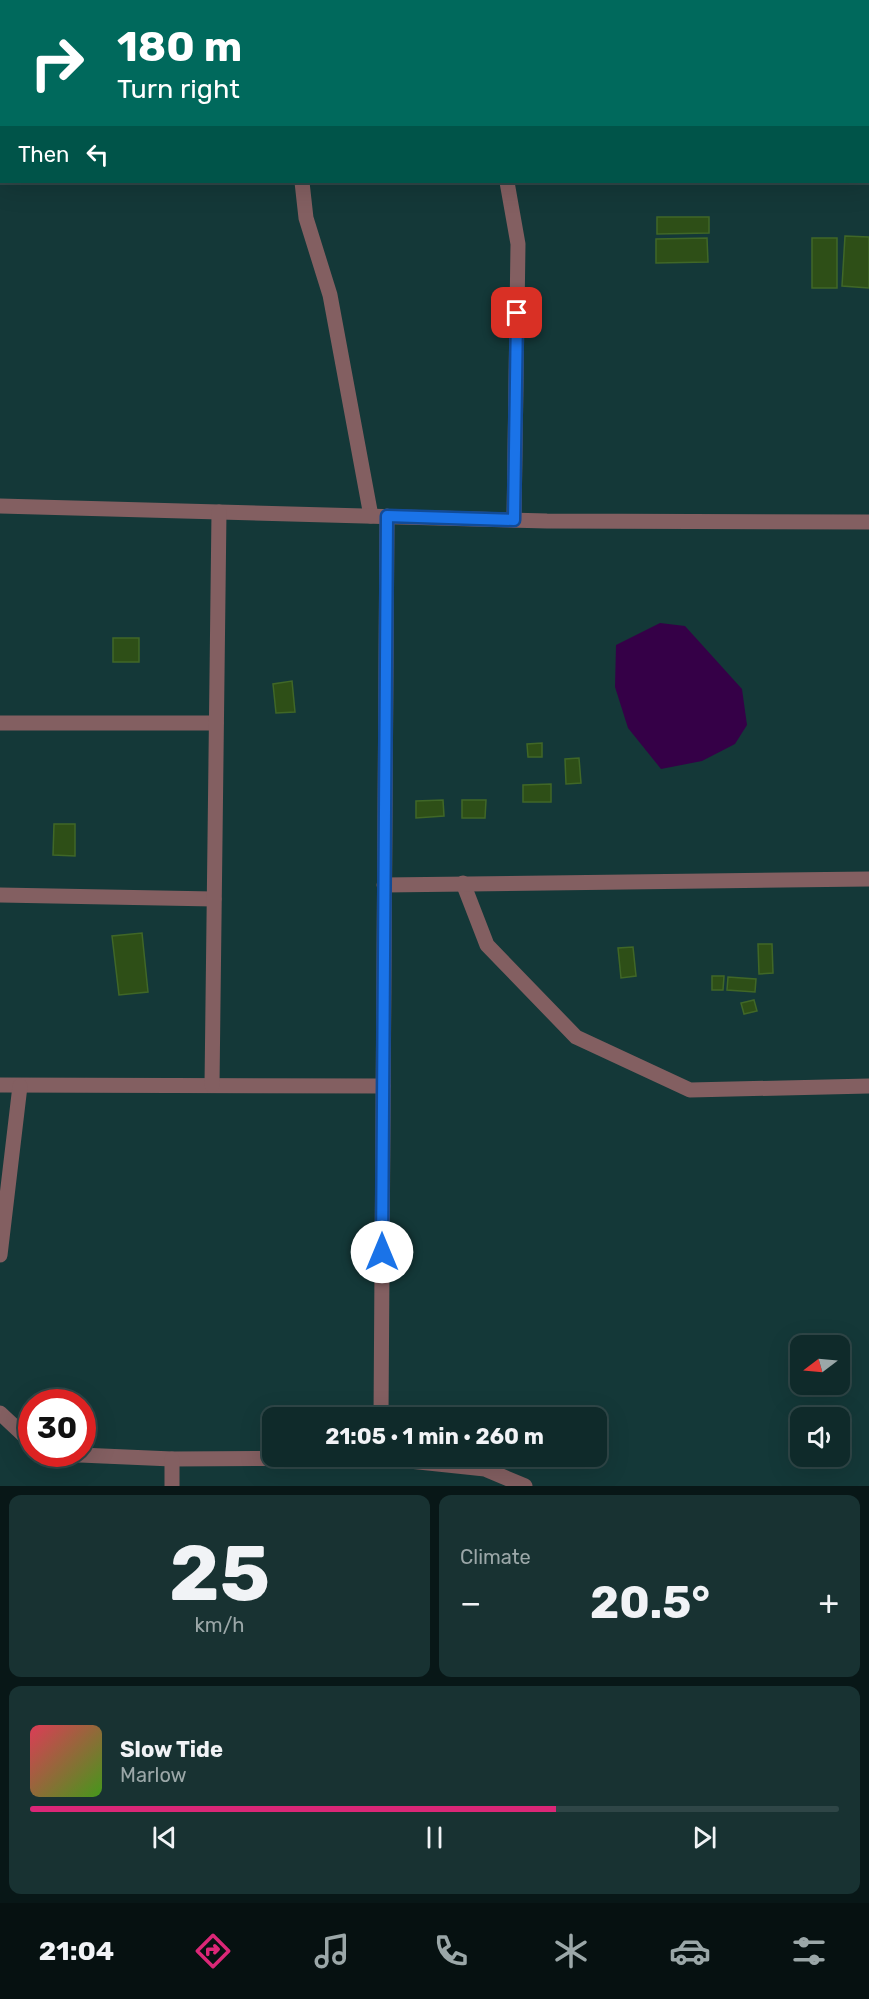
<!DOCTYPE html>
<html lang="en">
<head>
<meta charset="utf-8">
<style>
  :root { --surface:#0f2a2a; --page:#183232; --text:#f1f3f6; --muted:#9ba7a8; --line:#2f4647; --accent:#db2777 }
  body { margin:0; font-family:Rubik,sans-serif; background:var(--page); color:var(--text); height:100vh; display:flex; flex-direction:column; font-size:22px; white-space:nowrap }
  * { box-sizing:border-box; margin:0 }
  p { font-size:20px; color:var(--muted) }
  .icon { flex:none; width:33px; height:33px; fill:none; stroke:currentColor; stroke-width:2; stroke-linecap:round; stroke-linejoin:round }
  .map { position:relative; height:1486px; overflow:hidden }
  .details { display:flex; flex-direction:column; gap:9px; padding:9px; background:#081717; flex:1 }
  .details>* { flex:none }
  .guide { position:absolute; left:0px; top:0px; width:870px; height:183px; box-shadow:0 6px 24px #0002,0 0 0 2px var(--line); background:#00695c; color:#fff; overflow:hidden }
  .needle { width:39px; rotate:254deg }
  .buttons { position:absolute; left:790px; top:1335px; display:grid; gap:12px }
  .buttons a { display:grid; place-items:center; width:60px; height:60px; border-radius:12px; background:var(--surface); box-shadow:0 6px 24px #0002,0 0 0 2px var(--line); font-size:30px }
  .speed { position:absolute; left:18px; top:1389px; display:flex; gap:12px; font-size:30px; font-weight:700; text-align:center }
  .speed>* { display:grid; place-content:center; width:78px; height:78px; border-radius:50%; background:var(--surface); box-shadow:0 6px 24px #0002,0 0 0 2px var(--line); line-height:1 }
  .speed .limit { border:9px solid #d22; background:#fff; color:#111 }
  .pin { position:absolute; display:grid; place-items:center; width:51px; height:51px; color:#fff; margin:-26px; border-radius:12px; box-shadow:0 3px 9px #0006 }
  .me { position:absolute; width:66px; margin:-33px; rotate:0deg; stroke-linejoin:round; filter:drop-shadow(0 0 4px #0008) }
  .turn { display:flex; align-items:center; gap:21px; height:126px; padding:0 18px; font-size:27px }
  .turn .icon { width:78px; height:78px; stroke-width:2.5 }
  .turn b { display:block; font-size:42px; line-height:51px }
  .then { display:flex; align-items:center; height:57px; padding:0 18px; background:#0003; gap:12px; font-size:22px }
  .big { font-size:45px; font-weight:700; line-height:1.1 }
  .details .tile { flex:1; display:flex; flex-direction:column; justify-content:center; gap:9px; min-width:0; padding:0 21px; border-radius:12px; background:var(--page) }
  .details .dial { align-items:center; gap:0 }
  .dial b { font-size:78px; line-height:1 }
  .song { display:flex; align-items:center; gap:18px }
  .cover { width:72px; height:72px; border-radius:9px; background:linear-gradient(135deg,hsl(350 70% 55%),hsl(100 70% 35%)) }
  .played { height:6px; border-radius:3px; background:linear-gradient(90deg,var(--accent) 65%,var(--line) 65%) }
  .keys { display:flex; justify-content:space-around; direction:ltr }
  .heat { display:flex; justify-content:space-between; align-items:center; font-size:33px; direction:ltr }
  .details .tiles { flex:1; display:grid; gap:9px; grid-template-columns:1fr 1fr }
  .tile:last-child { grid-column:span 2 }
  .trip { position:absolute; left:262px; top:1407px; width:345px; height:60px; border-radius:12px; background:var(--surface); box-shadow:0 6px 24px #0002,0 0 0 2px var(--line); font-weight:700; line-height:60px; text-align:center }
  .menu { display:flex; height:96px; justify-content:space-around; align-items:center; background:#061111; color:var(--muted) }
  .menu .icon { width:42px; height:42px }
  .menu .current { color:var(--accent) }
  .menu b { font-size:27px; color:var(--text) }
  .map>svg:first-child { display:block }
  .water { fill:#350047 }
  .building { fill:#2e4f17; stroke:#406727; stroke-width:1.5 }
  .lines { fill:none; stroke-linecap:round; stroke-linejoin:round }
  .minor { stroke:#835f61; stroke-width:15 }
  .route-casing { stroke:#114b97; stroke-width:15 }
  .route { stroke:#1a73e8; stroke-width:10 }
</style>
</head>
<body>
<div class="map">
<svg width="869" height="1486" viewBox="0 0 869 1486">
  <rect width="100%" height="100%" fill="#143838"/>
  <!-- water -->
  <polygon class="water" points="660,623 685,626 742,689 747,725 735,744 702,761 661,769 628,728 615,687 616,645"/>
  <!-- building -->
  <g class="building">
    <polygon points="657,217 709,217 709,233 657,234"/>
    <polygon points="845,236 869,237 869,288 842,286"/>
    <polygon points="707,238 708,262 656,263 656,239"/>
    <rect x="812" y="238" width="25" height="50"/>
    <rect x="113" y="638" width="26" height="24"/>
    <polygon points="292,681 295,712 276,713 273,684"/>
    <polygon points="542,743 542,757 528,757 527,744"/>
    <polygon points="579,758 581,783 566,784 565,759"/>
    <polygon points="551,784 551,802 523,802 523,785"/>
    <polygon points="443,800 444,816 416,818 416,801"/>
    <polygon points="462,800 486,800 485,818 462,818"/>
    <polygon points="54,824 75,824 75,856 53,855"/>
    <polygon points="142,933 148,992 119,995 112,936"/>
    <polygon points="758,944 772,944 773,973 759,974"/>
    <polygon points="633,947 636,976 621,978 618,948"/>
    <polygon points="712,976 724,976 723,990 712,990"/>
    <polygon points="728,977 756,979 755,992 727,990"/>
    <polygon points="754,1000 757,1011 744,1014 741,1003"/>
  </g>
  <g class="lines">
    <!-- minor -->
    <g class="minor">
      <polyline points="262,0 263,2"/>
      <polyline points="464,0 464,2"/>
      <polyline points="652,2 652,0"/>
      <polyline points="868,159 869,159"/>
      <polyline points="302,182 306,218 330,295 371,516"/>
      <polyline points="507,182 518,244 514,520"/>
      <polyline points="0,506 547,521 869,522"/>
      <polyline points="0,723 216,723"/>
      <polyline points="463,883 487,945 576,1037 690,1090 869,1086"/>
      <polyline points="384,885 869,879"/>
      <polyline points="0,895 214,899"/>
      <polyline points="0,1085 383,1086"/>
      <polyline points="212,1085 219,512"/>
      <polyline points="0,1255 20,1086"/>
      <polyline points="0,1413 32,1443"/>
      <polyline points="381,1418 387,516"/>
      <polyline points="57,1454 172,1459 381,1458 485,1469 525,1486"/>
      <polyline points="172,1459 172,1486"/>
    </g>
  </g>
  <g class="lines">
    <!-- route casing -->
    <g class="route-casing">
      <polyline id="route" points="382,1252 387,516 514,520 517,313"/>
    </g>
    <!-- route -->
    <use href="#route" class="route"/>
  </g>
</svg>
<div class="buttons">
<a><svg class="needle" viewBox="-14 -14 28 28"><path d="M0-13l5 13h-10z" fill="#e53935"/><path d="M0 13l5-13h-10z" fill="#9ba7a8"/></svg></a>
<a><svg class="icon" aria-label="sound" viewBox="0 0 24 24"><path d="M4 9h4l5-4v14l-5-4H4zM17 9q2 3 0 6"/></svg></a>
</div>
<div class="speed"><div class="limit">30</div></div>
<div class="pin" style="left:517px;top:313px;background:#d93025"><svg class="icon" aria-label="arrive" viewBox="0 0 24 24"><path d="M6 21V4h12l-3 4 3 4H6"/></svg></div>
<svg class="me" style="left:382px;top:1252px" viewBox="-20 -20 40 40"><circle r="19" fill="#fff"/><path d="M0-13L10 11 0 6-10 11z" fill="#1a73e8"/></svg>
<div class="trip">21:05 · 1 min · 260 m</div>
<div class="guide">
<div class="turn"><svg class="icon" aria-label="right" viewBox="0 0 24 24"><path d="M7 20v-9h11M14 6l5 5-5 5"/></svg><div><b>180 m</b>Turn right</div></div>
<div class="then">Then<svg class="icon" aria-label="left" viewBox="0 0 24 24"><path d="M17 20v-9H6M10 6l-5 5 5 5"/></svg></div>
</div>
</div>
<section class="details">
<div class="tiles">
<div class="tile dial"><b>25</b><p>km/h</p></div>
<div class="tile"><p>Climate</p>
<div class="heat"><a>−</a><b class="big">20.5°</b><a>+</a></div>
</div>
<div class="tile">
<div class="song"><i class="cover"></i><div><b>Slow Tide</b><p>Marlow</p></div></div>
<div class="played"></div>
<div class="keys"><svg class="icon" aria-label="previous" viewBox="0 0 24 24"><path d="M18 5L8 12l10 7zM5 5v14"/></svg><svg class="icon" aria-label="pause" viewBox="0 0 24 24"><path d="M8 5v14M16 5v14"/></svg><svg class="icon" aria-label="next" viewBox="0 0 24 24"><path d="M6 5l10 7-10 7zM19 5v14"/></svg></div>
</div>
</div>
</section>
<nav class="menu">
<b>21:04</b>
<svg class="icon current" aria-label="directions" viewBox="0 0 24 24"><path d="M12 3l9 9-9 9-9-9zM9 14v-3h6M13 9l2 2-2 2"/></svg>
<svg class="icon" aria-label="music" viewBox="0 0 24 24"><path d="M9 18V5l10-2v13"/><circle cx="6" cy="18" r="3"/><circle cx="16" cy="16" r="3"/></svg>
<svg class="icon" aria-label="phone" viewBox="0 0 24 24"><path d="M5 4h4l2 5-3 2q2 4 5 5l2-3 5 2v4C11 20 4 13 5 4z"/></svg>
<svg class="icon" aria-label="climate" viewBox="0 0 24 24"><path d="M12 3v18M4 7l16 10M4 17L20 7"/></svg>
<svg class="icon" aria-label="car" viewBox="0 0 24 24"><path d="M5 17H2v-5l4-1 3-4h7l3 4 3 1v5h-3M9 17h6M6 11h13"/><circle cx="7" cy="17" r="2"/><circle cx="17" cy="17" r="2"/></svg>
<svg class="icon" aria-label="filters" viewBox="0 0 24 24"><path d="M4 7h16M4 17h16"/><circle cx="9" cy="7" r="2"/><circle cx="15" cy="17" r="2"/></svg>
</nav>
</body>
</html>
